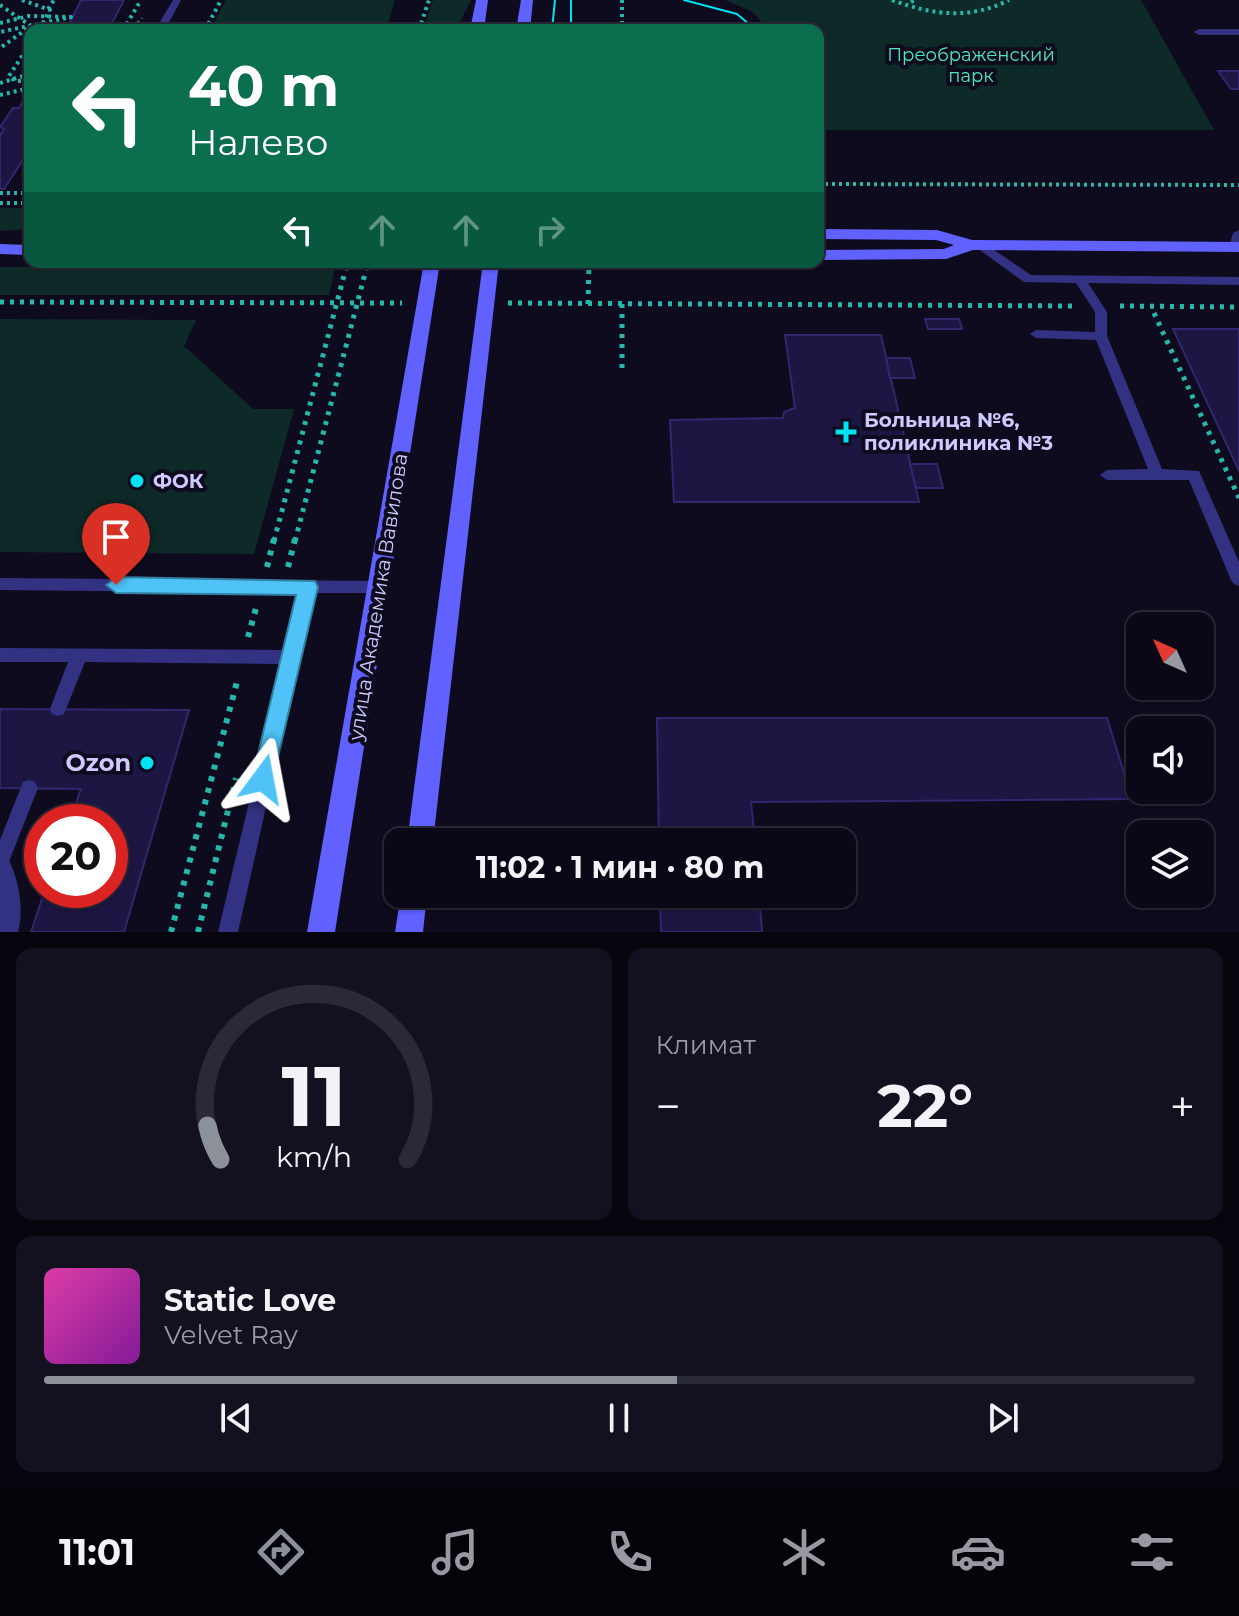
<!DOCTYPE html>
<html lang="ru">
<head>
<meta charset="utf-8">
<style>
  :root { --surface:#0a0817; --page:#131120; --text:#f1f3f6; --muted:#999aa1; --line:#2a2936; --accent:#8c9099 }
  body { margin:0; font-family:Montserrat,sans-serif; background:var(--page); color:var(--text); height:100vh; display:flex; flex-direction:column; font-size:30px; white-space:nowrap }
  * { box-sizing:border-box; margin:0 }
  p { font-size:26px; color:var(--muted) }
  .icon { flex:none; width:44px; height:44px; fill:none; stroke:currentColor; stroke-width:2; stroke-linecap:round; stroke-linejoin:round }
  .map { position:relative; height:932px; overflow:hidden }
  .details { display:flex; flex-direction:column; gap:16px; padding:16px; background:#06040d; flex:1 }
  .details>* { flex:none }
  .banner { position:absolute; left:24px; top:24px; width:800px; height:244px; border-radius:16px; box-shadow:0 2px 6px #0004,0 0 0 2px var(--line); background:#0b6e4f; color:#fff; overflow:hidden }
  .needle { width:52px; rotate:315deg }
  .buttons { position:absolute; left:1126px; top:612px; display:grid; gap:16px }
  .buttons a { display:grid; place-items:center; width:88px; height:88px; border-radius:16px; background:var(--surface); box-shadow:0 2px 6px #0004,0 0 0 2px var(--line); font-size:40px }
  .speed { position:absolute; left:24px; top:804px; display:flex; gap:16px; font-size:40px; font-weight:700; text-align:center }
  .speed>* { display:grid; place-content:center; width:104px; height:104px; border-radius:50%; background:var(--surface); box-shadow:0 2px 6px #0004,0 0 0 2px var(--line); line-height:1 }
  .speed .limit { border:12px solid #d22; background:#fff; color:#111 }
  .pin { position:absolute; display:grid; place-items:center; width:68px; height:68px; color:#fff; margin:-82px -34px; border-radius:50% 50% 50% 0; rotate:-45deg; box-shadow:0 0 8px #0007 }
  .pin .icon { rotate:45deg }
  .me { position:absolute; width:88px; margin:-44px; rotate:13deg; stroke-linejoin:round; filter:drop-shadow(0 0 6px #0008) }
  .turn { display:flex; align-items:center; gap:28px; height:168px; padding:0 32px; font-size:36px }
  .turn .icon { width:104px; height:104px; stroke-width:2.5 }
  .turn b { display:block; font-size:56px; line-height:68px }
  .lanes { display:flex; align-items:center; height:76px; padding:0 32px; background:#0003; justify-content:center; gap:40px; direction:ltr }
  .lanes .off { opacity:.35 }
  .big { font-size:60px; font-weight:700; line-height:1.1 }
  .details .widget { flex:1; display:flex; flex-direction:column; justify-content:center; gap:12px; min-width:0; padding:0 28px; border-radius:16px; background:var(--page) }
  .details .dial { align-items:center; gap:0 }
  .dial svg { height:208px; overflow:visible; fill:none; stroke:var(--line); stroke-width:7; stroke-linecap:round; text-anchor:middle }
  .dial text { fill:var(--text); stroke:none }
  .song { display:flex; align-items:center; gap:24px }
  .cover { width:96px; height:96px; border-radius:12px; background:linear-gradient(135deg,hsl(320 70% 55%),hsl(290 70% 35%)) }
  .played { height:8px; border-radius:4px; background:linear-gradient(90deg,var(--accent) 55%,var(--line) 55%) }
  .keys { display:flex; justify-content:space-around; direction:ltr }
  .heat { display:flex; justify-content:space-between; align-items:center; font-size:44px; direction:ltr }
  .details .tiles { flex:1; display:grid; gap:16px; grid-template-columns:1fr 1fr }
  .widget:last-child { grid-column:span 2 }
  .trip { position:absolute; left:384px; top:828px; width:472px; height:80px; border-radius:16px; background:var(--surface); box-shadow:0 2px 6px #0004,0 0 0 2px var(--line); font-weight:700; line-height:80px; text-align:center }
  .tab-bar { display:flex; height:128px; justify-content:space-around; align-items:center; background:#040309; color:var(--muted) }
  .tab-bar .icon { width:56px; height:56px }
  .tab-bar .selected { color:var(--accent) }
  .tab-bar b { font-size:36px; color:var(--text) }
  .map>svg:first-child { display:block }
  .green { fill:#0e2a28 }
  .building { fill:#1d1642; stroke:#32266f; stroke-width:2 }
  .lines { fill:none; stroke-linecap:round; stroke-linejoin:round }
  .path-far2 { stroke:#25b8aa; stroke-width:4; stroke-dasharray:3 4; stroke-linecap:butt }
  .path-far1 { stroke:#25b8aa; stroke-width:5; stroke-dasharray:4 6; stroke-linecap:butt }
  .path { stroke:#25b8aa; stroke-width:6; stroke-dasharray:5 7; stroke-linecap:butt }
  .lane { fill:#333282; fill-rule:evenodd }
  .street { fill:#333282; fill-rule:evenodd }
  .secondary { fill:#6061ff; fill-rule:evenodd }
  .tram { stroke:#00e3f4; stroke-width:2 }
  .route { fill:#4fc3f7; stroke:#337fa1; stroke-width:2 }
  .poi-dot { fill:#00e3f4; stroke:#0e0b1f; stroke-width:3 }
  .labels { text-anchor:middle; stroke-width:8; stroke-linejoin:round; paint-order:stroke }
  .far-park-label { font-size:18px; fill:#4ee7bc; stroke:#0e0b1f }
  .poi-label { font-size:20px; font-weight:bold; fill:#cec9ff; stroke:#0e0b1f; text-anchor:start }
  .street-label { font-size:20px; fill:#cec9ff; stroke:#0e0b1f }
  .near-poi-label { font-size:24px; font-weight:bold; fill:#cec9ff; stroke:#0e0b1f; text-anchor:end }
</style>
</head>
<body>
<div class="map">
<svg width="1239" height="932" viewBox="0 0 1239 932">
  <rect width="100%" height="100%" fill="#0e0b1f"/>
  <!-- green -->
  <g class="green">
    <polygon points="226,0 395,0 386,30 210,30"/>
    <polygon points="433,0 471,0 456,30 423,30"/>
    <polygon points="725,0 1141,0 1214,130 818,130 818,30 768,30 753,12"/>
    <polygon points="0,208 30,208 30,229 0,231"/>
    <polygon points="0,267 335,267 329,295 0,295"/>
    <polygon points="0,319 196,320 184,346 253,409 294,409 254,554 0,552"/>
  </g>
  <!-- building -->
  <g class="building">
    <polygon points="81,0 124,0 110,27 116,27 114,30 66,30"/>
    <polygon points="1218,71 1239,71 1239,89 1231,89"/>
    <polygon points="23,101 30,101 30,149 4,189 0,189 0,135 4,129 0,127 13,108 19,108"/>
    <polygon points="925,319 959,319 962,329 928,329"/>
    <polygon points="1173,329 1239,329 1239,471"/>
    <polygon points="785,335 881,335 919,502 674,502 670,420 783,418 784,412 795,408"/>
    <polygon points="886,358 910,358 915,378 890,378"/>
    <polygon points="910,464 937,464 943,488 916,488"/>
    <polygon points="0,709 189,710 124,932 31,932 45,890 110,890 110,822 69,822 81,789 0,788"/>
    <polygon points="657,718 1107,718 1132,799 751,802 755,842 659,842"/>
    <polygon points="660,894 759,894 762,932 661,932"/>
  </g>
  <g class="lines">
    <!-- path-far2 -->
    <g class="path-far2">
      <polyline points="22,0 50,10 39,30"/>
      <polyline points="622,0 622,30"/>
      <path d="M892 0C932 15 970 20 1009 0"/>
      <polyline points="911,2 915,0"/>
      <polyline points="0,5 31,26 0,48"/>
      <polyline points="48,9 54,0"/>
      <polyline points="0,23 29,16 71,17 0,32"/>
      <polyline points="123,30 141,0"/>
      <polyline points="134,30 142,18"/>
      <polyline points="205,30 221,0"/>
      <polyline points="419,30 429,0"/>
      <polyline points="30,44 9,76 15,81 30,81"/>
      <polyline points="0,83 30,74"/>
      <polyline points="0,95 30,88"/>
      <polyline points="818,184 1239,185"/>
      <polyline points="0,193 30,193"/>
      <polyline points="24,193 30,182"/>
      <polyline points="0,203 30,203"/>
    </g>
    <!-- path-far1 -->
    <g class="path-far1">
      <polyline points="0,302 402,303"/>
      <polyline points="508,303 1074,306"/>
      <polyline points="588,304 589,262"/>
      <polyline points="622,304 622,370"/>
      <polyline points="1120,306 1239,307"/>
      <polyline points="1154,313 1239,498"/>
      <polyline points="274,541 346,268"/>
      <polyline points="295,541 368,262"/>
    </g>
    <!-- path -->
    <g class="path">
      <polyline points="267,567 274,539"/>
      <polyline points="288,567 295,539"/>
      <polyline points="248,637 256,608"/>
      <polyline points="171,932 238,678"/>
      <polyline points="198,932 236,778"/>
    </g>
    <!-- lane -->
    <g class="lane">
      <polygon points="173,0 181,0 165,30 155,30"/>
      <polygon points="1239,29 1239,35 1199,35 1194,32 1199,29"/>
      <polygon points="1239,230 1239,250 1231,250 1229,247 1233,233"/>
      <polygon points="981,241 1031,275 1239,277 1239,285 1088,283 1107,312 1107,336 1162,469 1199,471 1239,562 1239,586 1234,584 1231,580 1189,480 1107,480 1100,475 1107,470 1148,469 1096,340 1036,338 1030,334 1036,330 1095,332 1095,312 1076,283 1024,282 977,248 975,245"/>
      <polygon points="0,578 381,581 386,583 389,587 386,591 381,593 314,593 238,932 218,932 282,664 85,662 64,714 58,716 52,714 50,709 68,662 0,662 0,648 285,650 299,593 0,590"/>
      <polygon points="29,780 35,782 38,788 6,869 0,872 0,840 23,782"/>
    </g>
    <!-- street -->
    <path class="street" d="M0 856 9 860C19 882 24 909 18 932H0Z"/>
    <!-- secondary -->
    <g class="secondary">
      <polygon points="476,0 488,0 484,30 470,30"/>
      <polygon points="521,0 533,0 530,30 516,30"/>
      <polygon points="818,229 937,230 972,240 1239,242 1239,252 973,250 946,259 818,260 818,250 944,249 954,245 936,240 818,239"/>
      <polygon points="0,244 30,245 30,255 0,254"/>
      <polygon points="424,262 440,262 335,932 307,932"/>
      <polygon points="483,262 499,262 433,842 407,842"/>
      <polygon points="401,894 427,894 423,932 395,932"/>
    </g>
    <!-- tram -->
    <g class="tram">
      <polyline points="571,0 571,30"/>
      <polyline points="684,0 737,14 756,30"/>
      <polyline points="552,30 555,0"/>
    </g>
  </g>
  <!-- route -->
  <polygon class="route" points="116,577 315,581 318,587 271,787 263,790 255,787 252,779 296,595 116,593 106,585"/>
  <!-- markers -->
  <g class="poi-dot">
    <path d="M842 420h8v8h8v8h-8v8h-8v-8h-8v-8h8z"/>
    <circle cx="137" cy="481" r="8"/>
    <circle cx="147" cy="763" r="8"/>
  </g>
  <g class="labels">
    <!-- far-park labels -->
    <g class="far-park-label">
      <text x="971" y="61">Преображенский<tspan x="971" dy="21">парк</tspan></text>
    </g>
    <!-- poi labels -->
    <g class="poi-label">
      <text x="864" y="427">Больница №6,<tspan x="864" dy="23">поликлиника №3</tspan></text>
      <text x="153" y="488">ФОК</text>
    </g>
    <!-- street labels -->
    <g class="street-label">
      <text transform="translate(378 597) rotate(-81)" y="7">улица Академика Вавилова</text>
    </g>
    <!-- near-poi labels -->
    <g class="near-poi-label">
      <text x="131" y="771">Ozon</text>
    </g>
  </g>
</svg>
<div class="buttons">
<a><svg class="needle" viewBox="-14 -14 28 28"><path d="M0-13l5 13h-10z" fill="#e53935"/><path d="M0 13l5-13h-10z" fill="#999aa1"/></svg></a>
<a><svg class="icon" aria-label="sound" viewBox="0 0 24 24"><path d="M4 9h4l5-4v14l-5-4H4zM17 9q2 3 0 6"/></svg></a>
<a><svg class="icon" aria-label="layers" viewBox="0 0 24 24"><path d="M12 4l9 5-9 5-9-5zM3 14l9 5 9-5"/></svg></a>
</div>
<div class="speed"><div class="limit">20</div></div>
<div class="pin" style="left:116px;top:585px;background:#d93025"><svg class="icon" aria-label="arrive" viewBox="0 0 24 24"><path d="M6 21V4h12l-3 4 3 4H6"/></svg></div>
<svg class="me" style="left:263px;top:779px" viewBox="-20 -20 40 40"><path d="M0-17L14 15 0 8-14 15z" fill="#4fc3f7" stroke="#fff" stroke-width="4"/></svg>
<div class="trip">11:02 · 1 мин · 80 m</div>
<div class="banner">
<div class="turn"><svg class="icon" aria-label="left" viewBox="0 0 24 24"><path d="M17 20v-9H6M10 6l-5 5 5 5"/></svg><div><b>40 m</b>Налево</div></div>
<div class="lanes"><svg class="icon" aria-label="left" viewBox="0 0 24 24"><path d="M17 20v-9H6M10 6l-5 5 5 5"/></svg><svg class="icon off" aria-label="ahead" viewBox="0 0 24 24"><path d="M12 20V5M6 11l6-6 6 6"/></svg><svg class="icon off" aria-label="ahead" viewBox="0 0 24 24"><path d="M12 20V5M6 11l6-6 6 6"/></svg><svg class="icon off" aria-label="right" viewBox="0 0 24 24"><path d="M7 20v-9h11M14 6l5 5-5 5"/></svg></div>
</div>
</div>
<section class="details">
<div class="tiles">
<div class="widget dial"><svg viewBox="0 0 100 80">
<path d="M14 69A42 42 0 1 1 86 69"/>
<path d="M14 69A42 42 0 0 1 9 56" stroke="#8c9099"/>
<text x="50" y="56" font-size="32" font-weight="700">11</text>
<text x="50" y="72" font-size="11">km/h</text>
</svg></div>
<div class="widget"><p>Климат</p>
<div class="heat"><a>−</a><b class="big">22°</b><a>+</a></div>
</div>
<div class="widget">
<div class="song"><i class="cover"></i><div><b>Static Love</b><p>Velvet Ray</p></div></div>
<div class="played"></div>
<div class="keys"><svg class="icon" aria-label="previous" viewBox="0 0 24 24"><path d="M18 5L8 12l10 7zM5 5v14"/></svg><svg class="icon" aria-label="pause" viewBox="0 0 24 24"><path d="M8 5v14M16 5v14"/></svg><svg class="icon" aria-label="next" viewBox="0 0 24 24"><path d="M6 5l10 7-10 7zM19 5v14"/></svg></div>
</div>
</div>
</section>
<nav class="tab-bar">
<b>11:01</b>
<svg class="icon selected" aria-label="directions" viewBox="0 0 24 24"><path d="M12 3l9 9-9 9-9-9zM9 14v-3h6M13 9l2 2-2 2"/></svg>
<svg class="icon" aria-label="music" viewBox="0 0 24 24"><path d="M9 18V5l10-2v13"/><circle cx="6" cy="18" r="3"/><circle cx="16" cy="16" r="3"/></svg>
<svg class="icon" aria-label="phone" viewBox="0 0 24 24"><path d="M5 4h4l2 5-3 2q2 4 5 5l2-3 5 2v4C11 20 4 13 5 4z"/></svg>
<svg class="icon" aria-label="climate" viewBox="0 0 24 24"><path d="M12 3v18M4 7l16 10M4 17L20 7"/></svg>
<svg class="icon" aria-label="car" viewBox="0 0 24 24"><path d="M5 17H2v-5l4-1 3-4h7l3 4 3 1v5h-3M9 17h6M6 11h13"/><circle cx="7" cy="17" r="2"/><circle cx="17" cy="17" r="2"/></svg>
<svg class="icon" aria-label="filters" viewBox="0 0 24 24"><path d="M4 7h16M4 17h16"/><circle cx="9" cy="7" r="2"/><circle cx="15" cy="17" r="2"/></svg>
</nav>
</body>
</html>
